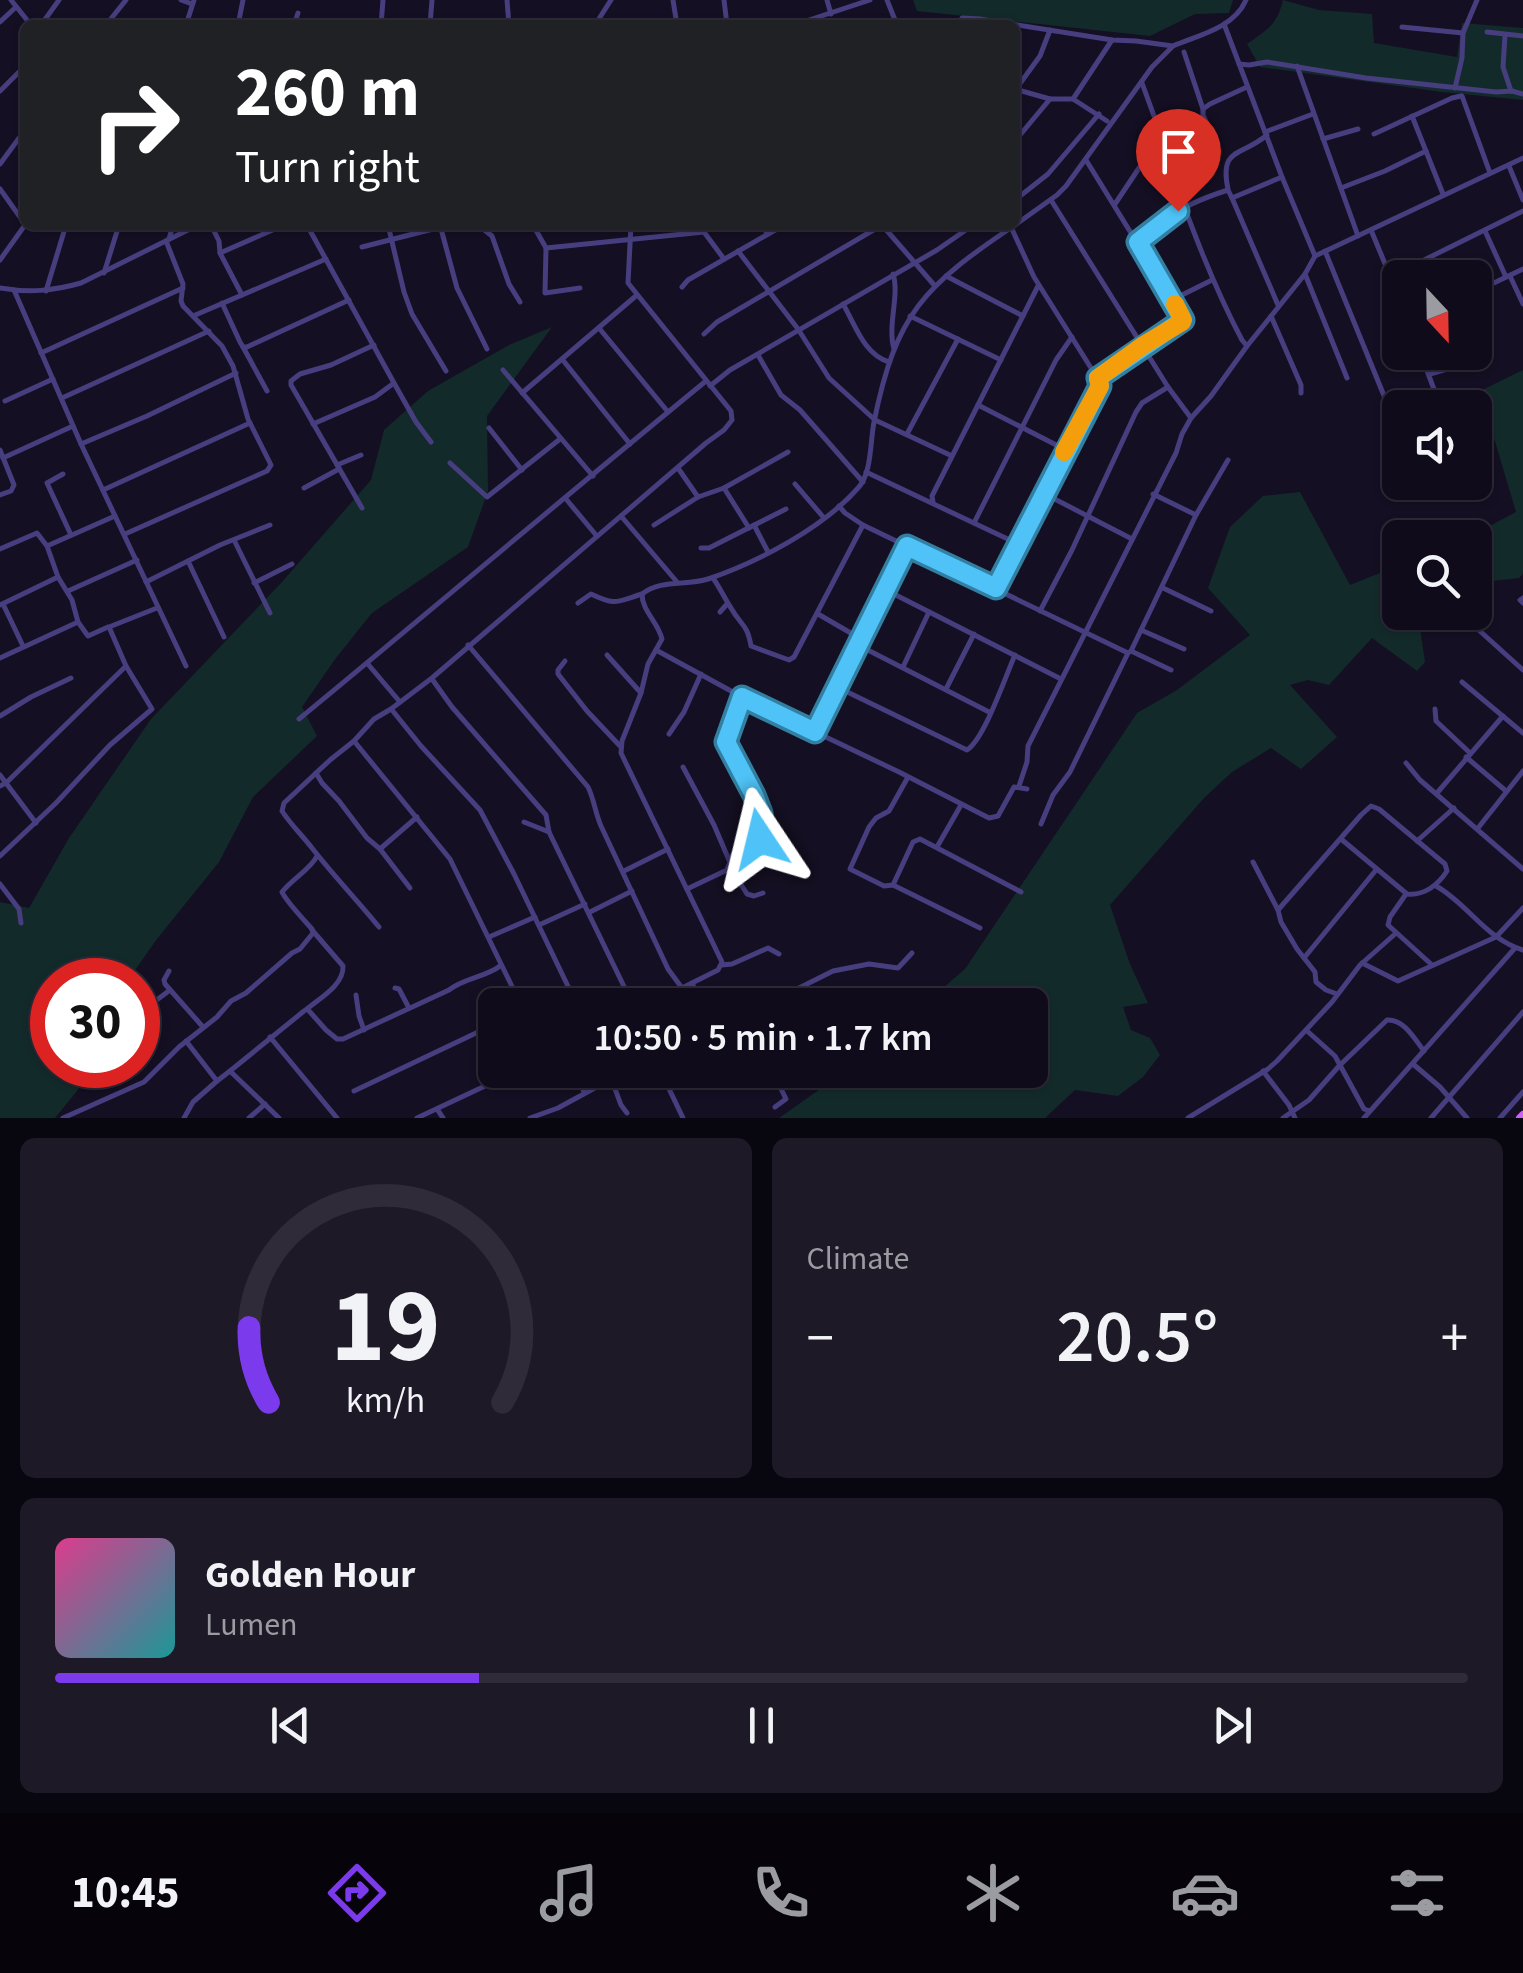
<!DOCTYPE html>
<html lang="en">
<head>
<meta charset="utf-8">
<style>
  :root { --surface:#0f0b1a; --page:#1d1927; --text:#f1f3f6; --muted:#9b9ba2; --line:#2f2b39; --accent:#7c3aed }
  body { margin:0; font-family:"Source Sans 3",sans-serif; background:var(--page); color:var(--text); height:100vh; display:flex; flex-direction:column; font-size:38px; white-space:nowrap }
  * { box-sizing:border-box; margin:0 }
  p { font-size:32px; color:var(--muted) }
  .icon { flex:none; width:55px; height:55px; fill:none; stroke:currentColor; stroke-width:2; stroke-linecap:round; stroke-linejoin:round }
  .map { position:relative; height:1118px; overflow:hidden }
  .sheet { display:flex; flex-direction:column; gap:20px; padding:20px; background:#08060e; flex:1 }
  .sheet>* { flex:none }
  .top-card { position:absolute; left:20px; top:20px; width:1000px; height:210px; border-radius:15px; box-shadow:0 2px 8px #0004,0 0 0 2px var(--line); background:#202124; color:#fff; overflow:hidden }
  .needle { width:65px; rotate:158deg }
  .fabs { position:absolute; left:1382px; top:260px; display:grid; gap:20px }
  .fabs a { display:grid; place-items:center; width:110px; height:110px; border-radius:15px; background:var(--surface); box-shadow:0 2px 8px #0004,0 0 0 2px var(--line); font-size:50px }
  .speed { position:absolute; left:30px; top:958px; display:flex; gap:20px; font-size:50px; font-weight:700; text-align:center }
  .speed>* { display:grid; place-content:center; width:130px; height:130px; border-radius:50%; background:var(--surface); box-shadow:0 2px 8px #0004,0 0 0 2px var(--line); line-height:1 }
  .speed .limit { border:15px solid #d22; background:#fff; color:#111 }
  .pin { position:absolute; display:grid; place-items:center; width:85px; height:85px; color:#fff; margin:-102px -42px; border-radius:50% 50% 50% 0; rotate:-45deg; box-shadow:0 0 10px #0007 }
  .pin .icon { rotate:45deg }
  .me { position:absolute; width:110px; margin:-55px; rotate:350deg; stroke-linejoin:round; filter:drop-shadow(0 0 8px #0008) }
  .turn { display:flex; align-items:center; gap:35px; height:210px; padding:0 50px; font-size:45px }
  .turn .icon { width:130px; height:130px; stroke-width:2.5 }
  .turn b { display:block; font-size:70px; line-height:85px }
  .big { font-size:75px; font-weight:600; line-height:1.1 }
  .sheet .card { flex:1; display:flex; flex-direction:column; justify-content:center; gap:15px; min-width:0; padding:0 35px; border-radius:15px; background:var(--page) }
  .sheet .dial { align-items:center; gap:0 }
  .dial svg { height:260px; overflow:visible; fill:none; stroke:var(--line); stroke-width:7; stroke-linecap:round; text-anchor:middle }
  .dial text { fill:var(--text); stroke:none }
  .song { display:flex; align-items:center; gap:30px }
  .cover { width:120px; height:120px; border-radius:15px; background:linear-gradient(135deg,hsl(330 70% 55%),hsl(180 70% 35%)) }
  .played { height:10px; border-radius:5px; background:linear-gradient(90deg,var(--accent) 30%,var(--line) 30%) }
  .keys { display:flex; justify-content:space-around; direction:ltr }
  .heat { display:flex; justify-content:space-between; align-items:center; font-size:55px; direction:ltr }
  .sheet .tiles { flex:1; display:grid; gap:20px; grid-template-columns:1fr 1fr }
  .card:last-child { grid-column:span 2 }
  .trip { position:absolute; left:478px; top:988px; width:570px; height:100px; border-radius:15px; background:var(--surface); box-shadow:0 2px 8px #0004,0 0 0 2px var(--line); font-weight:600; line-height:100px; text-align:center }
  .tabs { display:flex; height:160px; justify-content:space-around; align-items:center; background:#06040a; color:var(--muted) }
  .tabs .icon { width:70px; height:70px }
  .tabs .current { color:var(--accent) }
  .tabs b { font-size:45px; color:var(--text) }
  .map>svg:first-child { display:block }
  .green { fill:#132a2b }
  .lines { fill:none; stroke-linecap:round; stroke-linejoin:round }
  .minor { stroke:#463e7e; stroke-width:5 }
  .major { stroke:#cb62f4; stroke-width:8 }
  .route-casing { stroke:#337fa1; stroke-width:25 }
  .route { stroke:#4fc3f7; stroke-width:18 }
  .slow { stroke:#f59e0b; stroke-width:18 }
</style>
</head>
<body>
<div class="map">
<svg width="1523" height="1118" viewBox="0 0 1523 1118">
  <rect width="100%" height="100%" fill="#140f22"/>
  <!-- green -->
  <g class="green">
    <polygon points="913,0 1233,0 1229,13 1195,14 1150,36 917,11"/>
    <path d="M1283 0 1319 10 1372 14 1374 43 1457 57 1462 23 1523 28V100L1442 92 1260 67 1247 44C1268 29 1277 25 1283 0Z"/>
    <polygon points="552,327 487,416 488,491 468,547 372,613 336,658 302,707 317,736 253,797 219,862 157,939 128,980 52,980 52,1065 98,1065 55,1118 0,1118 0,902 29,908 69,838 151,719 281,583 371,480 384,430 428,391 509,345"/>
    <polygon points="1523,370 1523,574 1519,578 1475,583 1475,538 1469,537 1516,512 1480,391"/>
    <polygon points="1300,492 1350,585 1400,565 1400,612 1420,613 1418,615 1425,662 1417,671 1372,638 1329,685 1308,680 1290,685 1337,737 1301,769 1271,748 1232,772 1205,797 1110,905 1130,964 1148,1003 1123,1007 1131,1030 1150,1038 1160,1055 1143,1077 1118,1096 1075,1090 1045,1118 779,1118 847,1070 1030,1070 1030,1005 923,1005 965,969 1137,713 1177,690 1250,635 1208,588 1230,527 1263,496"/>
  </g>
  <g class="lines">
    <!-- minor -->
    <g class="minor">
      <polyline points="11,0 31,25"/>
      <polyline points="181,0 192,4"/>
      <polyline points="507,0 509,25"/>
      <polyline points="673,0 677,25"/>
      <polyline points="724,0 727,25"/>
      <polyline points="827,0 831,14"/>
      <polyline points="887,0 897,25"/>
      <polyline points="0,22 16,7"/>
      <polyline points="1224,24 1282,177 1315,256"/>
      <polyline points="41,25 59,0"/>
      <polyline points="106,25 126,0"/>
      <polyline points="186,25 194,0"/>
      <polyline points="238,25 243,0"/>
      <polyline points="294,25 298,13"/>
      <polyline points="381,25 383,0"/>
      <polyline points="430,25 432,0"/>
      <polyline points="595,25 611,0"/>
      <polyline points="794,25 870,0"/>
      <polyline points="959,25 962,18 980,19 1112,40 1136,41 1173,46"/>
      <polyline points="1402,27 1463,33"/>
      <polyline points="1487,32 1523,36"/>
      <polyline points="1505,35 1503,67 1511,91"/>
      <polyline points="1184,52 1203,109"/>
      <polyline points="1239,64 1249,65 1267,62 1366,78 1496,92 1512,91 1523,94"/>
      <polyline points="1297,66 1358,236"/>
      <path d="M1142 83 1158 127 1159 138C1184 206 1208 276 1242 340L1247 346"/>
      <polyline points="1455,88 1462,58 1463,33 1477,0"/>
      <polyline points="1015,89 1050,99 1073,99 1107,121"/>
      <polyline points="1016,89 1040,56 1050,30"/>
      <polyline points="0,91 25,66"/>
      <polyline points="1462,96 1490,173"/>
      <polyline points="1073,99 1112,40"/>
      <polyline points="1412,116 1443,194"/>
      <polyline points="1265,132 1313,114"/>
      <polyline points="1374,134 1452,98 1461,96"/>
      <polyline points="1323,139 1358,129"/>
      <polyline points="1015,141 1050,99"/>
      <polyline points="1215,142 1203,115 1203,109 1210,104 1247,87"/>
      <polyline points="1086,160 1171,298 1180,296 1212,280"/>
      <polyline points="0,164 25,130"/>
      <polyline points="1509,166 1523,200"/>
      <polyline points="1341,188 1385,171 1426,151"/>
      <polyline points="0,189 25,224"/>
      <path d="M1228 189C1219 147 1241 157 1267 135"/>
      <polyline points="1232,198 1278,305"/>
      <polyline points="1015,200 1048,174 1099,114"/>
      <polyline points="1051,200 1168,387 1191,418"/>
      <polyline points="1115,204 1159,138"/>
      <polyline points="211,225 219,241 220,253 242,295"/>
      <polyline points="307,225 394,383 375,397 313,424"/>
      <polyline points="388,225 404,292 412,314 446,371"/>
      <polyline points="440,225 457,288 487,349"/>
      <polyline points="478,225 492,236 509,284 520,302"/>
      <polyline points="533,225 546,248 545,293 580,288"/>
      <polyline points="761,225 768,234"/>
      <polyline points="882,225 935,286"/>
      <path d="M1015 225 1057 195 1066 186 1152 67 1173 46C1199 35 1234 28 1246 0"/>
      <polyline points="1371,230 1400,300"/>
      <polyline points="1485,231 1506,277"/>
      <polyline points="169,239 173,225"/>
      <path d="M1138 242C1148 236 1154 228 1163 221 1181 207 1206 197 1228 190L1232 198 1282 177"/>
      <polyline points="362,247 441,227"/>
      <polyline points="546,248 704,232 724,259"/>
      <polyline points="738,251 798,329 829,378 875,420 952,456"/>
      <polyline points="1325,251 1400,435"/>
      <polyline points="220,253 284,225"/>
      <polyline points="0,260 25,225"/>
      <polyline points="1416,264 1523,211"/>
      <polyline points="104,273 119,225"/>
      <path d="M893 274C900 295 887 325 894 349"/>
      <polyline points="1305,274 1347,378"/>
      <polyline points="946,276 1023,316"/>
      <polyline points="1510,276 1523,304"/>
      <polyline points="682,287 688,280 784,225"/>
      <path d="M0 288C29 293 53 291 81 283L198 225"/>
      <polyline points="14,290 81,444 186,666"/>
      <polyline points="46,291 66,225"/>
      <polyline points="1475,292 1523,269"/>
      <polyline points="222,303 240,342 243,347 247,347 349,300"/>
      <path d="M843 304C855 324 864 355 889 362"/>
      <polyline points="193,316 326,259"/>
      <polyline points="910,316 1001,360"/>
      <polyline points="1271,316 1301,385 1301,393"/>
      <polyline points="599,328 668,412"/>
      <polyline points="704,334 717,322 882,225"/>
      <polyline points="243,347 267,391"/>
      <polyline points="1420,352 1441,408"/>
      <polyline points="41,353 183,288"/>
      <polyline points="758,355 781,395 800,410 863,482"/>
      <polyline points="562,359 630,444"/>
      <polyline points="503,370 593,476"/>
      <polyline points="1430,374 1461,365 1486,351 1487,348 1475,322"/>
      <polyline points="1099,378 1142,346 1182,321 1182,318 1172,298"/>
      <polyline points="394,383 416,422 431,442"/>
      <polyline points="710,386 730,370 937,250 973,225"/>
      <polyline points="522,393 637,295"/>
      <polyline points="62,398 209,331"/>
      <polyline points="5,401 53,379"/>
      <polyline points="978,405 1066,450"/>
      <polyline points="489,428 522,470"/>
      <polyline points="907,434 958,339"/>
      <polyline points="81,444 147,416 236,373"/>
      <polyline points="0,450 14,485 11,491 0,495"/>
      <polyline points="3,458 73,426"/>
      <polyline points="450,463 487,497 560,439"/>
      <polyline points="337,465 361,455"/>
      <polyline points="678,468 698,497"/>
      <polyline points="866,472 1014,542 1016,546"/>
      <polyline points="63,474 47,483 71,535"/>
      <polyline points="1423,482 1424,493"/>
      <polyline points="1472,482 1477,493"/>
      <polyline points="795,484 824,518"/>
      <polyline points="304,488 339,469"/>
      <polyline points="724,488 749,528"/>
      <polyline points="103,490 250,423"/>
      <polyline points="1043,493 1132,539"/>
      <polyline points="1153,494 1196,515 1228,460"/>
      <polyline points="566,499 596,535"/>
      <polyline points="933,502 932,496 1038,286"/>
      <polyline points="839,506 845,513 863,525 1128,653 1131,651 1196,515"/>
      <polyline points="362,508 291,385 291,381 300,374 331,365 374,345"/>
      <polyline points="621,516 677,582"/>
      <polyline points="974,523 1056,360 1072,337"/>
      <polyline points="654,525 698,497 724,488 788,452"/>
      <polyline points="754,525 768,552"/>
      <polyline points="125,534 267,471 271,465 248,419 233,366 222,346 183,306 181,301 183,284 166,241"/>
      <polyline points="234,540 270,613"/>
      <polyline points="47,546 58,577 72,600 78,622 88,636 108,627"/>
      <polyline points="701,548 709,548 786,509"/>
      <polyline points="0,549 37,533 47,546 115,516"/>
      <polyline points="188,561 224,637"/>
      <path d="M713 578C720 588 725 599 731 608 741 626 747 623 751 646L789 660 794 657 863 525"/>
      <polyline points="146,582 220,545 270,525"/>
      <polyline points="254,583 292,564"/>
      <polyline points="995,588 1101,384 1034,277 1011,227"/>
      <polyline points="1163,588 1211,611"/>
      <polyline points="886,590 1061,679"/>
      <polyline points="68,591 137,560"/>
      <polyline points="1523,598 1520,600 1523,603"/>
      <path d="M578 603 591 594C616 606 616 602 642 594"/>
      <polyline points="3,604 23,646"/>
      <polyline points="0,605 58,577"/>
      <polyline points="1040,611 1072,550 1136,412 1142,403 1168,387"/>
      <polyline points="720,612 727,604"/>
      <polyline points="818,614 861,639"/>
      <polyline points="1471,623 1523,670"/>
      <polyline points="1141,630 1184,649"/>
      <path d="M468 645 588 787C594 799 595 812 601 826L668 969 682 988"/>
      <polyline points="858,645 989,712"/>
      <polyline points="656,650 742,697 899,772 989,818 998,816 1014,787 1027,789"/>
      <polyline points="1131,651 1171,670"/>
      <polyline points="607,655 641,693"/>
      <polyline points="0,658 78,622"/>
      <polyline points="565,661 558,670 558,674 587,711 621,747"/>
      <polyline points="367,663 400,702"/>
      <polyline points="903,667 929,612"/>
      <polyline points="432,679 452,707 546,815 549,832 633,1005"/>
      <polyline points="1462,682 1523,733"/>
      <path d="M837 687 967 750C985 738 1005 677 1015 655"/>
      <polyline points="946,689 974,634"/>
      <polyline points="1435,709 1436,721 1470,753"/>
      <polyline points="392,710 421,746 480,810 514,874 577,1005"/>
      <polyline points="0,716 31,697 71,678"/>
      <path d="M299 719C435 607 569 493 706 381"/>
      <polyline points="815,731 907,546"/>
      <polyline points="669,734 684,712 701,674"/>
      <polyline points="354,741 450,859 521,1005"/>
      <polyline points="1466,757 1506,791"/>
      <polyline points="1406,763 1420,780 1523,869"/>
      <polyline points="683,767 714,825 729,860"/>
      <polyline points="316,773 322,783 339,801 367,838 380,849 410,888"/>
      <polyline points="0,775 6,783 0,786"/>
      <polyline points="908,777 889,811 876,818 869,827 850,869 884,886 893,885 980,928"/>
      <polyline points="1019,786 1027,762 1028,746 1176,453 1182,434 1191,418 1211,396 1247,346 1305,274 1315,256 1523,158"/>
      <polyline points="1437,793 1503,716"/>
      <polyline points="524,822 549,832"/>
      <polyline points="36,823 6,783 126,666"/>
      <polyline points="1041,824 1053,795 1070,772 1128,653"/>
      <polyline points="1478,828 1523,771"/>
      <polyline points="1417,841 1454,808"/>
      <polyline points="937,847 961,805"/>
      <polyline points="380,849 417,817"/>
      <polyline points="0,856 56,803 110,745 152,709 126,666 109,627 157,608"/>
      <polyline points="1253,862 1278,910 1281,922 1297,949 1315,972 1316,982 1326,990 1337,994"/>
      <polyline points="727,870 733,872 747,894 754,896 763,893"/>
      <polyline points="624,871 668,849"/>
      <polyline points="0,884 19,909 21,923"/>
      <polyline points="893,885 913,842 920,839 1021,892"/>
      <path d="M1436 886C1467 903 1487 940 1523 950"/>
      <path d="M687 889 727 870 733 854C741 849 755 845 761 839 776 821 733 761 726 743L728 733 742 697"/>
      <polyline points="1406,894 1390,917 1388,925 1432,965"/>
      <path d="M1278 910 1361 815 1371 806 1379 809 1445 864 1447 871C1438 885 1424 896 1407 894L1341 839"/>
      <polyline points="590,912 632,891"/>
      <polyline points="539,925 585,904"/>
      <path d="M379 927C357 900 333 875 312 848 302 835 291 825 282 811L284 803 330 760 354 741 374 719 391 709 432 678 706 443 724 430 732 420 731 411 628 283 631 225"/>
      <polyline points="489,937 535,917"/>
      <polyline points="1304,958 1376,870"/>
      <polyline points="1362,963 1398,981 1496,937 1523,908"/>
      <polyline points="722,965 732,964 768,948 779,954"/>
      <polyline points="169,971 164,980 165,984 203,1027"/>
      <polyline points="692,983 703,1005"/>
      <polyline points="395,988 399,989 409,1008"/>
      <polyline points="785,994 797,1005"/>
      <polyline points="356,995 359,1016 364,1030"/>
      <path d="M648 1005 718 970 722 962 621 753 622 741 641 693 648 664 662 639C658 622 642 611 642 594 661 579 686 586 708 579 758 562 823 528 858 488 872 473 870 442 874 422 896 313 924 286 1015 225"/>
      <polyline points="765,1005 833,971 869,964 898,968 912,953"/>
      <polyline points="146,1008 170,990"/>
      <path d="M307 1009C320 998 344 985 343 966L312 930"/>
      <polyline points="1306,1030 1335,1056 1364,1109 1370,1111"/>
      <polyline points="270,1037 337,1118"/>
      <polyline points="1413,1064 1440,1087 1467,1118"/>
      <polyline points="578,1070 584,1093"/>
      <polyline points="660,1070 683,1118"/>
      <polyline points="718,1070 738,1070"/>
      <polyline points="772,1070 786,1099 775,1107"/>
      <path d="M230 1071 304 1011 307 1009 310 1012 326 1030 337 1039H343L449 990C464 978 486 977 500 966"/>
      <polyline points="1263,1071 1289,1105 1295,1118"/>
      <polyline points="611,1078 621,1105 627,1113"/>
      <polyline points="760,1079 773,1072"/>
      <polyline points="217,1081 230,1071 279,1118"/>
      <polyline points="354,1091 495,1024"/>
      <polyline points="437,1109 443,1118"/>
      <path d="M63 1118 144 1082 179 1047 217 1017 231 1001 246 993 292 953 300 949 313 933 312 929C304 920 286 901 282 892 292 879 311 869 317 856"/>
      <polyline points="184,1118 193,1102 217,1081 186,1041"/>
      <polyline points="249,1118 265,1104"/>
      <polyline points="417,1118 519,1070"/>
      <polyline points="530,1118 558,1108 628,1070"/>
      <polyline points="1188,1118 1268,1069 1277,1061 1332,1002 1360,965 1395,934"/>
      <path d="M1283 1118 1309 1100 1339 1066 1387 1020C1404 1019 1414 1038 1424 1051"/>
      <polyline points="1364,1118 1515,948"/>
      <polyline points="1431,1118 1523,1012"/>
      <polyline points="1500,1118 1523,1092"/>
    </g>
    <!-- major -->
    <polyline class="major" points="1520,1118 1523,1115"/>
  </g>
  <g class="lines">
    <!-- route casing -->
    <g class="route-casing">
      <polyline id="route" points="760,839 764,834 761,813 754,795 726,742 742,697 815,732 907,546 996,588 1100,386 1098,378 1183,320 1138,242 1178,211"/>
    </g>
    <!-- route -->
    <use href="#route" class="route"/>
    <!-- slow -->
    <polyline class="slow" points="1064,452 1100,386 1098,378 1142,346 1182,322 1182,318 1175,304"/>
  </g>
</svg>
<div class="fabs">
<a><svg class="needle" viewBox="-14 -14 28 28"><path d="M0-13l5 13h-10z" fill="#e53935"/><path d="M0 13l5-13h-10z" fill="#9b9ba2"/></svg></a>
<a><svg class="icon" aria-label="sound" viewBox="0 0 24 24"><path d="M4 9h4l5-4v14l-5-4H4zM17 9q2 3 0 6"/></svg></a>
<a><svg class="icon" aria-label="search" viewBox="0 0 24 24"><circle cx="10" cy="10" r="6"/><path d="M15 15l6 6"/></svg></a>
</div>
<div class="speed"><div class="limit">30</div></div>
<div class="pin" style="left:1178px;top:211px;background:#d93025"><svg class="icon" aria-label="arrive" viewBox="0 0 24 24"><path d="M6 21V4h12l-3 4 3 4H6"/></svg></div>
<svg class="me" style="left:760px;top:839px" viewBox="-20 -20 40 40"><path d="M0-17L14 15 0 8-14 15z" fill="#4fc3f7" stroke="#fff" stroke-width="4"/></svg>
<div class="trip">10:50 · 5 min · 1.7 km</div>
<div class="top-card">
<div class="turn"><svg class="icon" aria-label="right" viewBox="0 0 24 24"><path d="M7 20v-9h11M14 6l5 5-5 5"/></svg><div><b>260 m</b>Turn right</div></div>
</div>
</div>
<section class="sheet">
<div class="tiles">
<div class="card dial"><svg viewBox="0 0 100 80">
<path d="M14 69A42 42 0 1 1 86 69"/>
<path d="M14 69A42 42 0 0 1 8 46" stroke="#7c3aed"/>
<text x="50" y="56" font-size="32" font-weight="700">19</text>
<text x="50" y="72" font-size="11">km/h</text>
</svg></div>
<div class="card"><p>Climate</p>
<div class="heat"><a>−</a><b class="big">20.5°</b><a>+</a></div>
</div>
<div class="card">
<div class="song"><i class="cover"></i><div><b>Golden Hour</b><p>Lumen</p></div></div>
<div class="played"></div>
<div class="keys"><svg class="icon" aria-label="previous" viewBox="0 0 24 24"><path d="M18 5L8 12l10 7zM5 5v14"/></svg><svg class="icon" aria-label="pause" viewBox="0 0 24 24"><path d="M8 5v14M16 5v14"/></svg><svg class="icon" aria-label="next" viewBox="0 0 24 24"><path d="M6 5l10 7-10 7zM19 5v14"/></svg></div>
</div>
</div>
</section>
<nav class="tabs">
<b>10:45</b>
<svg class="icon current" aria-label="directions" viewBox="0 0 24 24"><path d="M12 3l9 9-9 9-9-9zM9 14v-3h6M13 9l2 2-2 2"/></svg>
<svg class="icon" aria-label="music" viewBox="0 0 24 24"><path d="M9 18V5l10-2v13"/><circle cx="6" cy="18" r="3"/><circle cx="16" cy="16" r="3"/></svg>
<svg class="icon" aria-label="phone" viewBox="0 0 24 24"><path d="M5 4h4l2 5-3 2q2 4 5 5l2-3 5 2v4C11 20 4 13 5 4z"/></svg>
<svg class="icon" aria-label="climate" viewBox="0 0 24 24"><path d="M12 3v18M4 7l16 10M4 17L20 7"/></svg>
<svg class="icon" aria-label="car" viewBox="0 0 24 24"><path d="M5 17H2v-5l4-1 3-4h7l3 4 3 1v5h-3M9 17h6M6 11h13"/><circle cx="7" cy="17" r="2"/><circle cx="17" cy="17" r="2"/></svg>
<svg class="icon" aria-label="filters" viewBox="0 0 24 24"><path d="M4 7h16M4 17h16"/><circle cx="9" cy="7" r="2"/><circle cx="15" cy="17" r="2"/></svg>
</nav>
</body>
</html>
